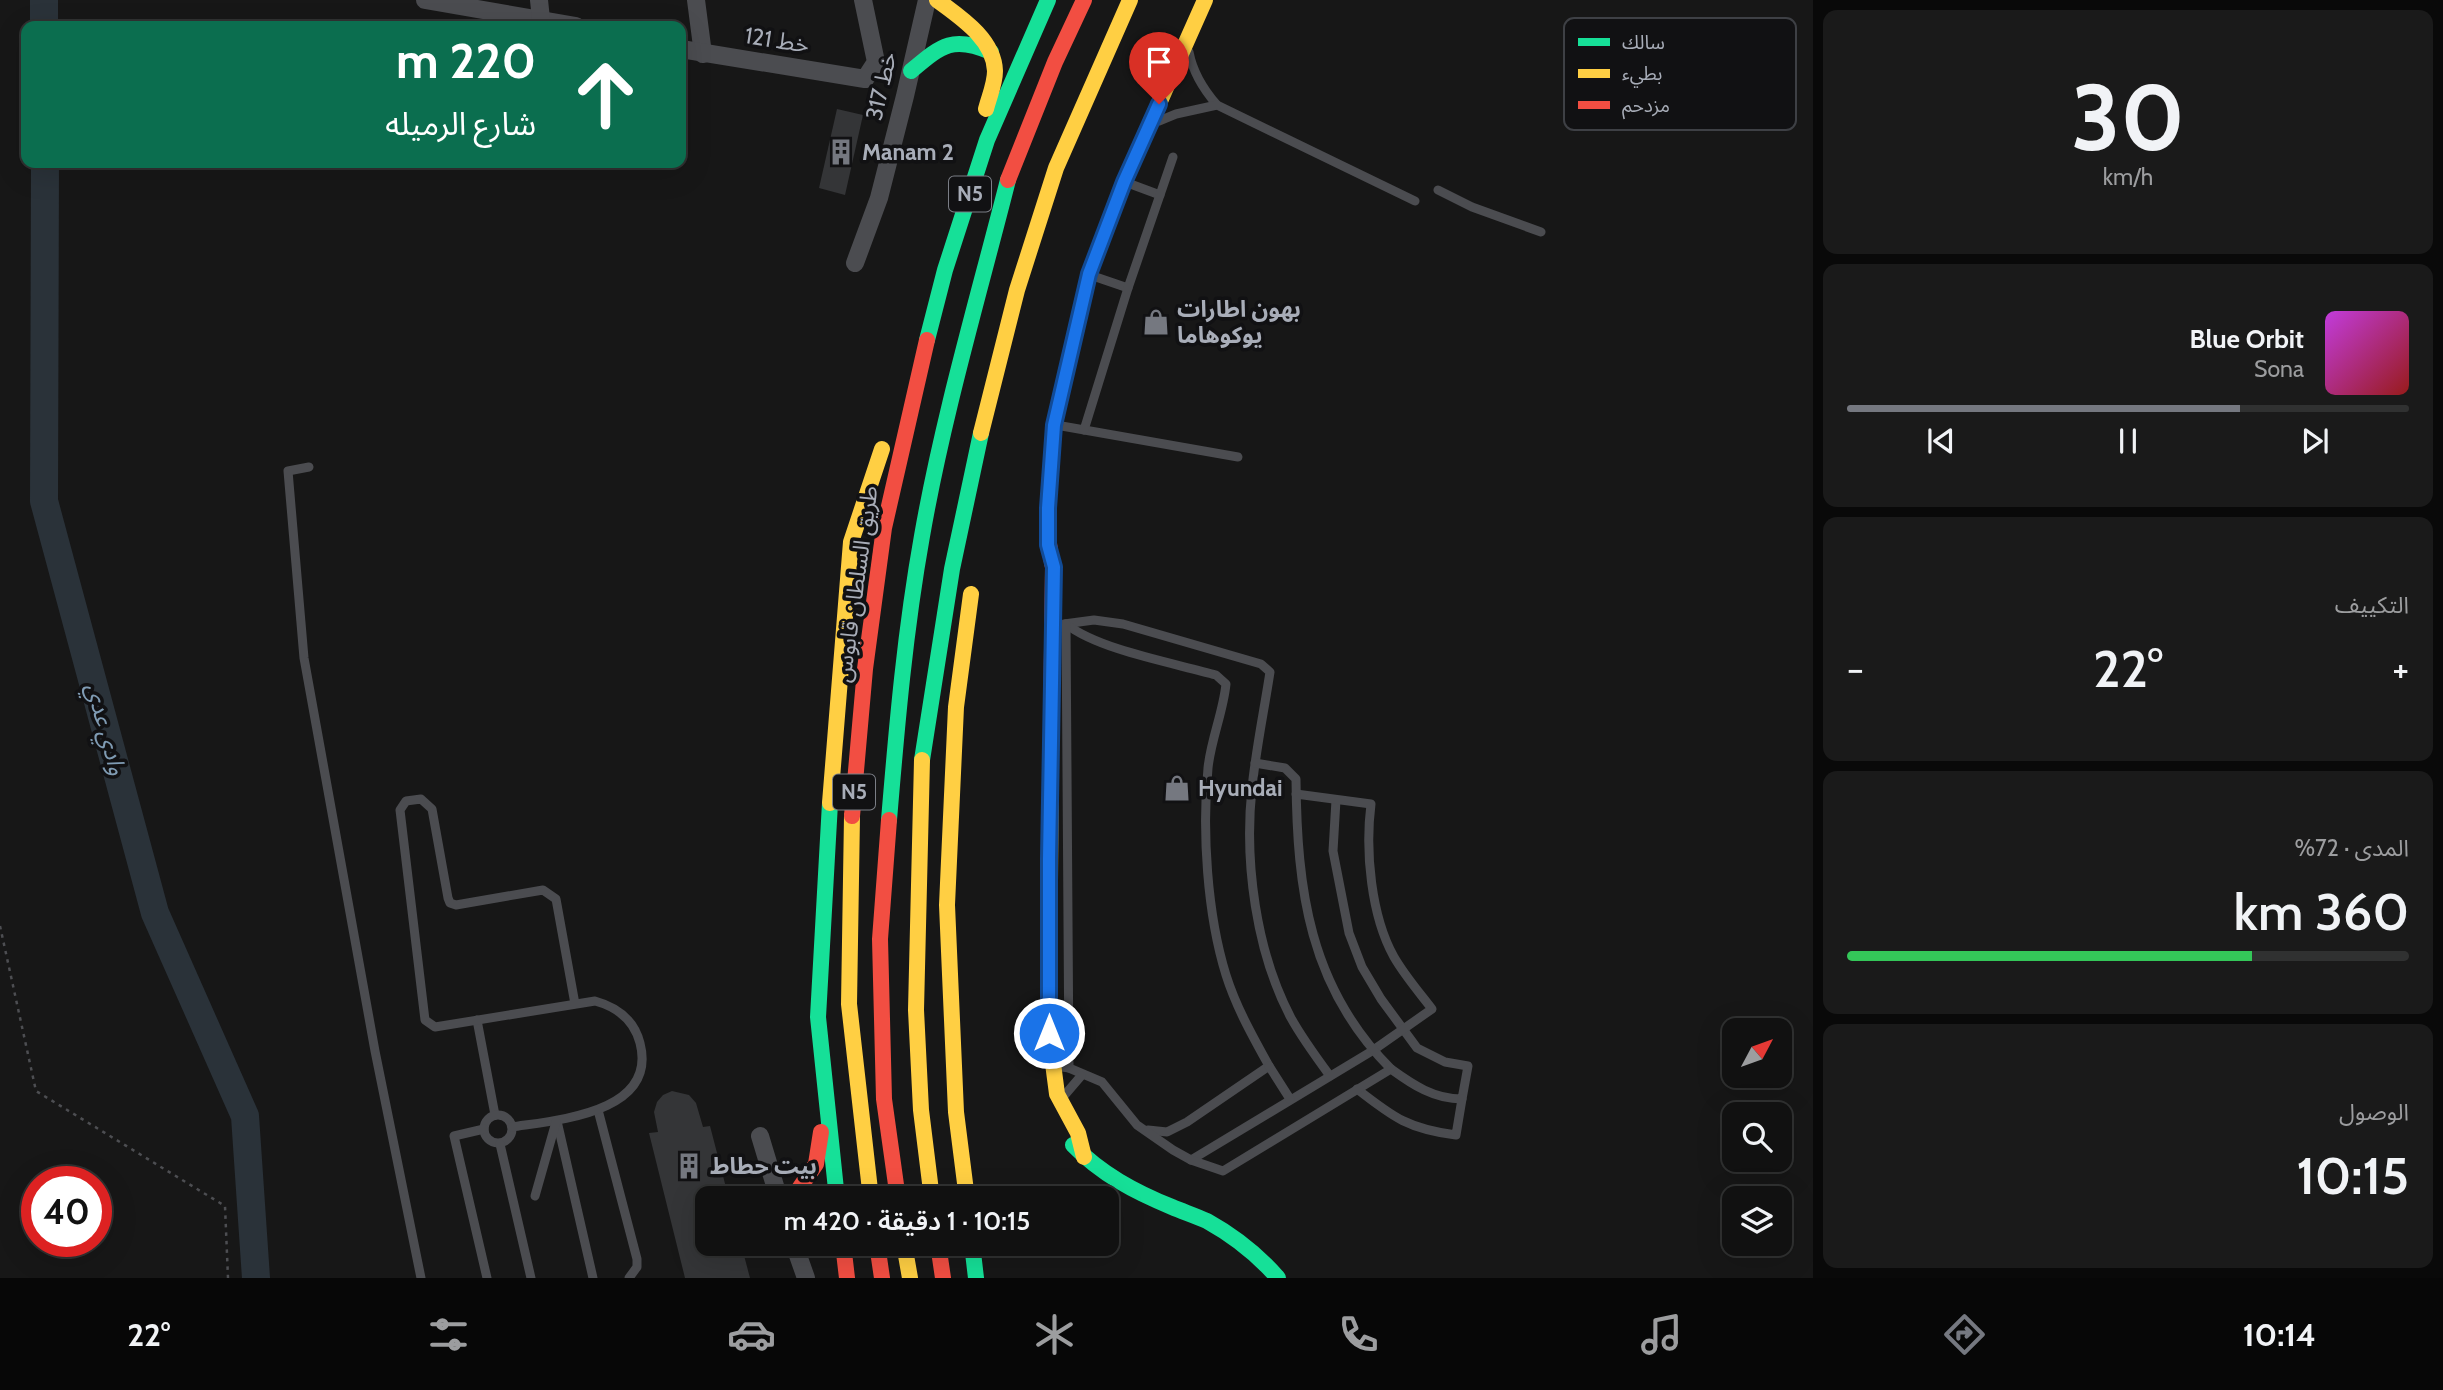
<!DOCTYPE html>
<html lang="ar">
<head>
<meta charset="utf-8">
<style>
  :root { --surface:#111; --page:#1a1a1a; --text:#f1f3f6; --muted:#9c9d9f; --line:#303131; --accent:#757880 }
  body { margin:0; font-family:Cabin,"Noto Sans Arabic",sans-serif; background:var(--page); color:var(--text); direction:rtl; height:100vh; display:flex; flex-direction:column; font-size:26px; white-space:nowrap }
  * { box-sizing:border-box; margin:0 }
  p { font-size:23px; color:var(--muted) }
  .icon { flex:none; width:38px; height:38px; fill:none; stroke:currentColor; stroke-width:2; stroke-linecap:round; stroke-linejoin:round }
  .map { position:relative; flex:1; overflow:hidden; direction:ltr }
  .side { display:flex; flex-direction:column; gap:10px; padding:10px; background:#090909; width:630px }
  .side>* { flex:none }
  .hud { position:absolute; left:21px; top:21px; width:665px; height:147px; border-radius:14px; box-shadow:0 7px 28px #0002,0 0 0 2px var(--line); direction:rtl; background:#0b6e4f; color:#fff; overflow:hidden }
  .needle { width:46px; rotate:49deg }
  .fabs { position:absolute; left:1722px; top:1018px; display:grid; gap:14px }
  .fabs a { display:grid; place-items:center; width:70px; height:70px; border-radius:14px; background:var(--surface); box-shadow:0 7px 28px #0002,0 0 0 2px var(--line); font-size:35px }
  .speed { position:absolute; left:21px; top:1166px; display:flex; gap:14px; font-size:35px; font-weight:700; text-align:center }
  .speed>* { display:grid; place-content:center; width:91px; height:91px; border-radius:50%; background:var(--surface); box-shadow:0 7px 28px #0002,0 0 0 2px var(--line); line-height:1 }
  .speed .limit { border:10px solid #d22; background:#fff; color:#111 }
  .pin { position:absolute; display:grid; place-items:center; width:60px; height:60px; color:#fff; margin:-72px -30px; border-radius:50% 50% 50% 0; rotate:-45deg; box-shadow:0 0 7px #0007 }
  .pin .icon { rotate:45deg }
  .me { position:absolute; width:77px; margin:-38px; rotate:0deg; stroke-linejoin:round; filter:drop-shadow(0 0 5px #0008) }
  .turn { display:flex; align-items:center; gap:24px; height:147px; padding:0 35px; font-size:32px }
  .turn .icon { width:91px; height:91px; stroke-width:2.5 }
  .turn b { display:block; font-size:49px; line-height:60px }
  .big { font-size:52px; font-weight:600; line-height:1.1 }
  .side .card { flex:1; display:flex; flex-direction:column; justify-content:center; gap:10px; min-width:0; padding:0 24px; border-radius:14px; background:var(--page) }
  .side .dial { align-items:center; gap:0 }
  .dial b { font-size:91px; line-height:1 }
  .song { display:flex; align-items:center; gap:21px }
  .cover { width:84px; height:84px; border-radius:10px; background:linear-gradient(135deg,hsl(290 70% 55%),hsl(0 70% 35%)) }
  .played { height:7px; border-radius:4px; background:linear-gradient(90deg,var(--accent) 70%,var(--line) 70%) }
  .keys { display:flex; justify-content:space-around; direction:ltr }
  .heat { display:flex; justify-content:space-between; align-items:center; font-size:38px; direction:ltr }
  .charge { height:10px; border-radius:5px; background:linear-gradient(90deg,#34c759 72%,var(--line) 0) }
  .trip { position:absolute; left:695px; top:1186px; width:424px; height:70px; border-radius:14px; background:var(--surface); box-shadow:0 7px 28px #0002,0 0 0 2px var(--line); font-weight:600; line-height:70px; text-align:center; direction:rtl }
  .dock { display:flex; height:112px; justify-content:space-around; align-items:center; background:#070707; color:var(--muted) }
  .dock .icon { width:49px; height:49px }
  .dock .on { color:var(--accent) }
  .dock b { font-size:32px; color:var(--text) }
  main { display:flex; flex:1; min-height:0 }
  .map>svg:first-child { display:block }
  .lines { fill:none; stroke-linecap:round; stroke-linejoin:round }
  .river { stroke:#2a3239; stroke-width:28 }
  .building { fill:#343537 }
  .path { stroke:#4d4e52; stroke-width:2.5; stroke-dasharray:3.5 5; stroke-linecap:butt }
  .lane { stroke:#4b4c50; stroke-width:9 }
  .street { stroke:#4b4c50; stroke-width:18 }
  .fast { stroke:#16e098; stroke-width:16 }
  .slow { stroke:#ffcf43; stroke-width:16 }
  .jam { stroke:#f24e42; stroke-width:16 }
  .route-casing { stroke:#114b97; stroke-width:18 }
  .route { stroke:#1a73e8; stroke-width:12 }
  .labels { text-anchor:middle; stroke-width:7; stroke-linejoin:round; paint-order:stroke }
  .shield { fill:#111113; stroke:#7b7e86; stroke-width:2 }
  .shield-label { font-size:21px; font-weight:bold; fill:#a8adb8 }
  .street-label { font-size:23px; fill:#a8adb8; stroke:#111113 }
  .poi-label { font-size:23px; font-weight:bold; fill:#a8adb8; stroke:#111113; text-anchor:start }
  .water-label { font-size:24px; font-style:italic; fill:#7f9bb3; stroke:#111113 }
  .key { fill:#111113; stroke:#3e4045; stroke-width:2 }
  .key-label { font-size:19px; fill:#a8adb8 }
</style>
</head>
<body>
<main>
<section class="side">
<div class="card dial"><b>30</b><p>km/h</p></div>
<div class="card">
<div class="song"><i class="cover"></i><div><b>Blue Orbit</b><p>Sona</p></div></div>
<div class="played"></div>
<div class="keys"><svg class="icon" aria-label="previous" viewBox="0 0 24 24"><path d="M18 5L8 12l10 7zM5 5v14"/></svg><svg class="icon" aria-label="pause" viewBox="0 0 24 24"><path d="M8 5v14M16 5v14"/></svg><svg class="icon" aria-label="next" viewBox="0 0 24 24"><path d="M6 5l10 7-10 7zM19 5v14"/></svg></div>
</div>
<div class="card"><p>التكييف</p>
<div class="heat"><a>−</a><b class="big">22°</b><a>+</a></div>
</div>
<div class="card"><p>المدى · 72%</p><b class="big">360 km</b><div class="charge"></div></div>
<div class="card"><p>الوصول</p><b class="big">10:15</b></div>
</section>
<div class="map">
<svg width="1813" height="1278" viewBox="0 0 1813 1278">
  <rect width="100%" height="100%" fill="#171717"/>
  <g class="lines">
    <!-- river -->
    <g class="river">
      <polyline points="44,0 44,26"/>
      <polyline points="45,163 44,501 155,913 245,1116 256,1278"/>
    </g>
  </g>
  <!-- building -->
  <g class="building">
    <polygon points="837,109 863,115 845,195 819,188"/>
    <polygon points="672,1091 689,1095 696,1103 703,1127 710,1126 729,1199 707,1199 707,1244 741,1244 750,1278 685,1278 649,1133 658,1132 654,1112 657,1102 663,1095"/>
  </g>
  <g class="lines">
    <!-- path -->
    <polyline class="path" points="0,926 36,1091 225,1206 228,1278"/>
    <!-- lane -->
    <g class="lane">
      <path d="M1189 52C1193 73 1203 89 1217 105L1415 201"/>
      <polyline points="1159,121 1176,114 1217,105"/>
      <polyline points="1125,182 1160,195"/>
      <polyline points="1438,190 1472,207 1541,232"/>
      <polyline points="1090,275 1128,288"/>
      <polyline points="1056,425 1238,457"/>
      <polyline points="1084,430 1128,288 1173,157"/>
      <polyline points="309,467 288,471 304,658 375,1051 421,1278"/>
      <path d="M1064 624 1094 620 1123 624 1261 664 1270 672C1264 711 1256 749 1252 788 1244 862 1256 952 1291 1018 1302 1038 1316 1057 1330 1076"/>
      <path d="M1066 624C1099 650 1174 663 1216 675L1226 684C1223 713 1211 739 1208 768 1202 831 1207 914 1226 975 1236 1007 1253 1037 1269 1066L1187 1122 1167 1132 1148 1130"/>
      <polyline points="1066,624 1069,1068"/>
      <path d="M1336 800 1333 851 1349 933 1362 967 1381 999 1417 1048 1445 1062 1468 1066 1462 1099C1434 1099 1413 1085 1391 1069"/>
      <polyline points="477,1020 495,1115"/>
      <path d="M1056 1066 1069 1068 1102 1082 1137 1125 1173 1150 1191 1160 1372 1051 1432 1009C1419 992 1405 976 1394 957 1371 916 1365 851 1371 804L1296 794"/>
      <polyline points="1269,1066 1290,1099"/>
      <path d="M1357 1089C1394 1118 1409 1129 1456 1135L1462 1099"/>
      <polyline points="1063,1097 1081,1076"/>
      <polyline points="598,1110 637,1259 637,1267 629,1278"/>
      <circle cx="498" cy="1129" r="14"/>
      <polyline points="557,1121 593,1278"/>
      <path d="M512 1127C557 1120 658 1113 640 1043 634 1020 617 1007 595 1001L435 1027 425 1020 400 810 406 801 421 799 432 809 448 898 450 903 456 905 543 890 556 899 575 1004"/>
      <polyline points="484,1129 454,1136 487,1278"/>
      <polyline points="500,1144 531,1278"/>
      <path d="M1191 1160 1223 1171 1391 1069C1309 987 1297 889 1296 779L1285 768 1255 763"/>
      <polyline points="535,1196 556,1122"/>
    </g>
    <!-- street -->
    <g class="street">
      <polyline points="425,0 576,26"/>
      <polyline points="539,0 541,19"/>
      <polyline points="696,0 703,54"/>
      <polyline points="681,49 865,79 876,62 863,0"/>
      <polyline points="855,263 879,198 905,96 927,0"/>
      <polyline points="760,1136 779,1199"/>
      <polyline points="794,1244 806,1278"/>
    </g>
    <!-- fast -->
    <g class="fast">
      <path d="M911 71C941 46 952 35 991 52"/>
      <polyline points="927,340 945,270 987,140 1048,0"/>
      <polyline points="922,760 952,569 981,433"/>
      <polyline points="830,803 818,1017 837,1199"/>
      <path d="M889 820C897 724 905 631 922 536 943 416 978 298 1008 180"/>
      <path d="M1073 1145C1101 1174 1135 1192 1172 1207 1184 1212 1196 1216 1207 1221 1234 1236 1258 1255 1278 1278"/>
      <polyline points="972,1244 976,1278"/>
    </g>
    <!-- slow -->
    <g class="slow">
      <path d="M937 0C960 17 994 39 995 71 995 84 989 97 986 109"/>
      <polyline points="981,433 1017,290 1056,168 1130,0"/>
      <polyline points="1051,468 1054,425 1089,274 1124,182 1205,0"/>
      <polyline points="1051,731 1049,1033 1057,1094 1078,1133 1084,1157"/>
      <polyline points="922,760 916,1010 921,1110 932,1199"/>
      <polyline points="830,803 851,542 882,449"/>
      <polyline points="852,816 849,1004 871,1199"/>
      <polyline points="967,1199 956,1112 947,905 956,707 971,594"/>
      <polyline points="904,1244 910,1278"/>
    </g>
    <!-- jam -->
    <g class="jam">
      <polyline points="1008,180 1055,62 1084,0"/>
      <path d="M1051 731 1053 567C1045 534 1048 501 1051 468"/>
      <polyline points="852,816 865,669 884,528 927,340"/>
      <polyline points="889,820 880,939 884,1099 898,1199"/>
      <polyline points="792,1199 816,1164 821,1132"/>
      <polyline points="843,1244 847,1278"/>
      <polyline points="877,1244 882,1278"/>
      <polyline points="938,1244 943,1278"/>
    </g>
  </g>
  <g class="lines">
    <!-- route casing -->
    <g class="route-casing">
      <polyline id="route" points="1049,1033 1049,859 1054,567 1048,545 1048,508 1054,425 1089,274 1124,182 1159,104"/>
    </g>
    <!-- route -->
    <use href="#route" class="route"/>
  </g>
  <!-- icons -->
  <defs>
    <g id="building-bare" transform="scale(2.1)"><path d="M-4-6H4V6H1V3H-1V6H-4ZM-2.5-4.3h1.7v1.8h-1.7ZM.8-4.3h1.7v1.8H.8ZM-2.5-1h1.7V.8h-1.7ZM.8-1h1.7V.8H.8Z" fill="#757880" stroke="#111113" stroke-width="2.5" paint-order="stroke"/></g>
    <g id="shop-bare" transform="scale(2.1)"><path d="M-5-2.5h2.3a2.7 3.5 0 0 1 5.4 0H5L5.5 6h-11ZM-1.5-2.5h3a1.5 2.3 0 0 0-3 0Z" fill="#757880" stroke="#111113" stroke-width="2.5" paint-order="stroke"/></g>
  </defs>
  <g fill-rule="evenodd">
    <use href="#building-bare" x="841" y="152"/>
    <use href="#shop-bare" x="1156" y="322"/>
    <use href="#shop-bare" x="1177" y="788"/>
    <use href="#building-bare" x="689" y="1166"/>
  </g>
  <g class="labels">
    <!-- shield labels -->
    <g class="shield">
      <rect x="949" y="176.5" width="42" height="35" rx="5"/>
      <rect x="833" y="774.5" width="42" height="35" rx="5"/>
    </g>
    <g class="shield-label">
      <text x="970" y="201">N5</text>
      <text x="854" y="799">N5</text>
    </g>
    <!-- street labels -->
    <g class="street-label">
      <text transform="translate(777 40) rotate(9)" y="8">خط 121</text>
      <text transform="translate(881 86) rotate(-77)" y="8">خط 317</text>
      <text transform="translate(856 584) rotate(-82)" y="8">طريق السلطان قابوس</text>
    </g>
    <!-- poi labels -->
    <g class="poi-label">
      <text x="862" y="160">Manam 2</text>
      <text x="1177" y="317">بهون اطارات<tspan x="1177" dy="26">يوكوهاما</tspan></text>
      <text x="1198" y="796">Hyundai</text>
      <text x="710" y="1174">بيت حطاط</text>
    </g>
    <!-- water labels -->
    <g class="water-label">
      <text transform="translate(106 729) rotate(75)" y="8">وادي عدي</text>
    </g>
  </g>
  <!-- legend -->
  <rect x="1564" y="18" width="232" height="112" rx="10" class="key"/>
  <rect x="1578" y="38" width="32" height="8" fill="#16e098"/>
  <rect x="1578" y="69" width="32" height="9" fill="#ffcf43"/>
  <rect x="1578" y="101" width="32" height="8" fill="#f24e42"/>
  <g class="key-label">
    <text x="1622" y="49">سالك</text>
    <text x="1622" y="80">بطيء</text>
    <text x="1622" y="112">مزدحم</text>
  </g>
</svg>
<div class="fabs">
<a><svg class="needle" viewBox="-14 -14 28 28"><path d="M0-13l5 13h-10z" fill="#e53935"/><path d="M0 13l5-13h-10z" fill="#9c9d9f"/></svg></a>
<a><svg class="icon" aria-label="search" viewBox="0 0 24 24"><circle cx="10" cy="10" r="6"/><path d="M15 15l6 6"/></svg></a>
<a><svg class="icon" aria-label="layers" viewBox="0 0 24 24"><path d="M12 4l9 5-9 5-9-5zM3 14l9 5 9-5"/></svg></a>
</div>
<div class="speed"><div class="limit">40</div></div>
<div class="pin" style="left:1159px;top:104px;background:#d93025"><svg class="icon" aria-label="arrive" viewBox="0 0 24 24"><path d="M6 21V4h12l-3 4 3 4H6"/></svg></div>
<svg class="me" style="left:1049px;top:1033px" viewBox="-20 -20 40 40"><circle r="17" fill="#1a73e8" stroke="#fff" stroke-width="3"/><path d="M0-11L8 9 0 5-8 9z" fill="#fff"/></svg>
<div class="trip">10:15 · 1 دقيقة · 420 m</div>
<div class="hud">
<div class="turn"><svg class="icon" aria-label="ahead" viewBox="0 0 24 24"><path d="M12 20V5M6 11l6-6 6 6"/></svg><div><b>220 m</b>شارع الرميله</div></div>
</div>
</div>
</main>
<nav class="dock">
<b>10:14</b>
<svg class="icon on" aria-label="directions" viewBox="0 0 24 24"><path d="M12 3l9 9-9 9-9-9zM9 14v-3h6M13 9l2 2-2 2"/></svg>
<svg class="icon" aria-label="music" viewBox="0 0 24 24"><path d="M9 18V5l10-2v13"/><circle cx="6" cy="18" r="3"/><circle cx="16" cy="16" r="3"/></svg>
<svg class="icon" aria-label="phone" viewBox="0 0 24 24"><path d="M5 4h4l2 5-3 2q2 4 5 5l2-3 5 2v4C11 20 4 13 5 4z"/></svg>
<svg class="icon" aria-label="climate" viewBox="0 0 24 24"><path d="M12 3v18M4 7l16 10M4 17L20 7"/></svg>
<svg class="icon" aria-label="car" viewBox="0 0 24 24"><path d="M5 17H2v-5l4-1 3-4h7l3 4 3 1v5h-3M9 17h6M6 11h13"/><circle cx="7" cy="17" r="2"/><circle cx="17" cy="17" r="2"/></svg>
<svg class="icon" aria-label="filters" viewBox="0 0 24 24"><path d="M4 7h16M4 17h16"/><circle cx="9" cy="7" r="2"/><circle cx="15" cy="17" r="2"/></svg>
<b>22°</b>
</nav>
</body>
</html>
